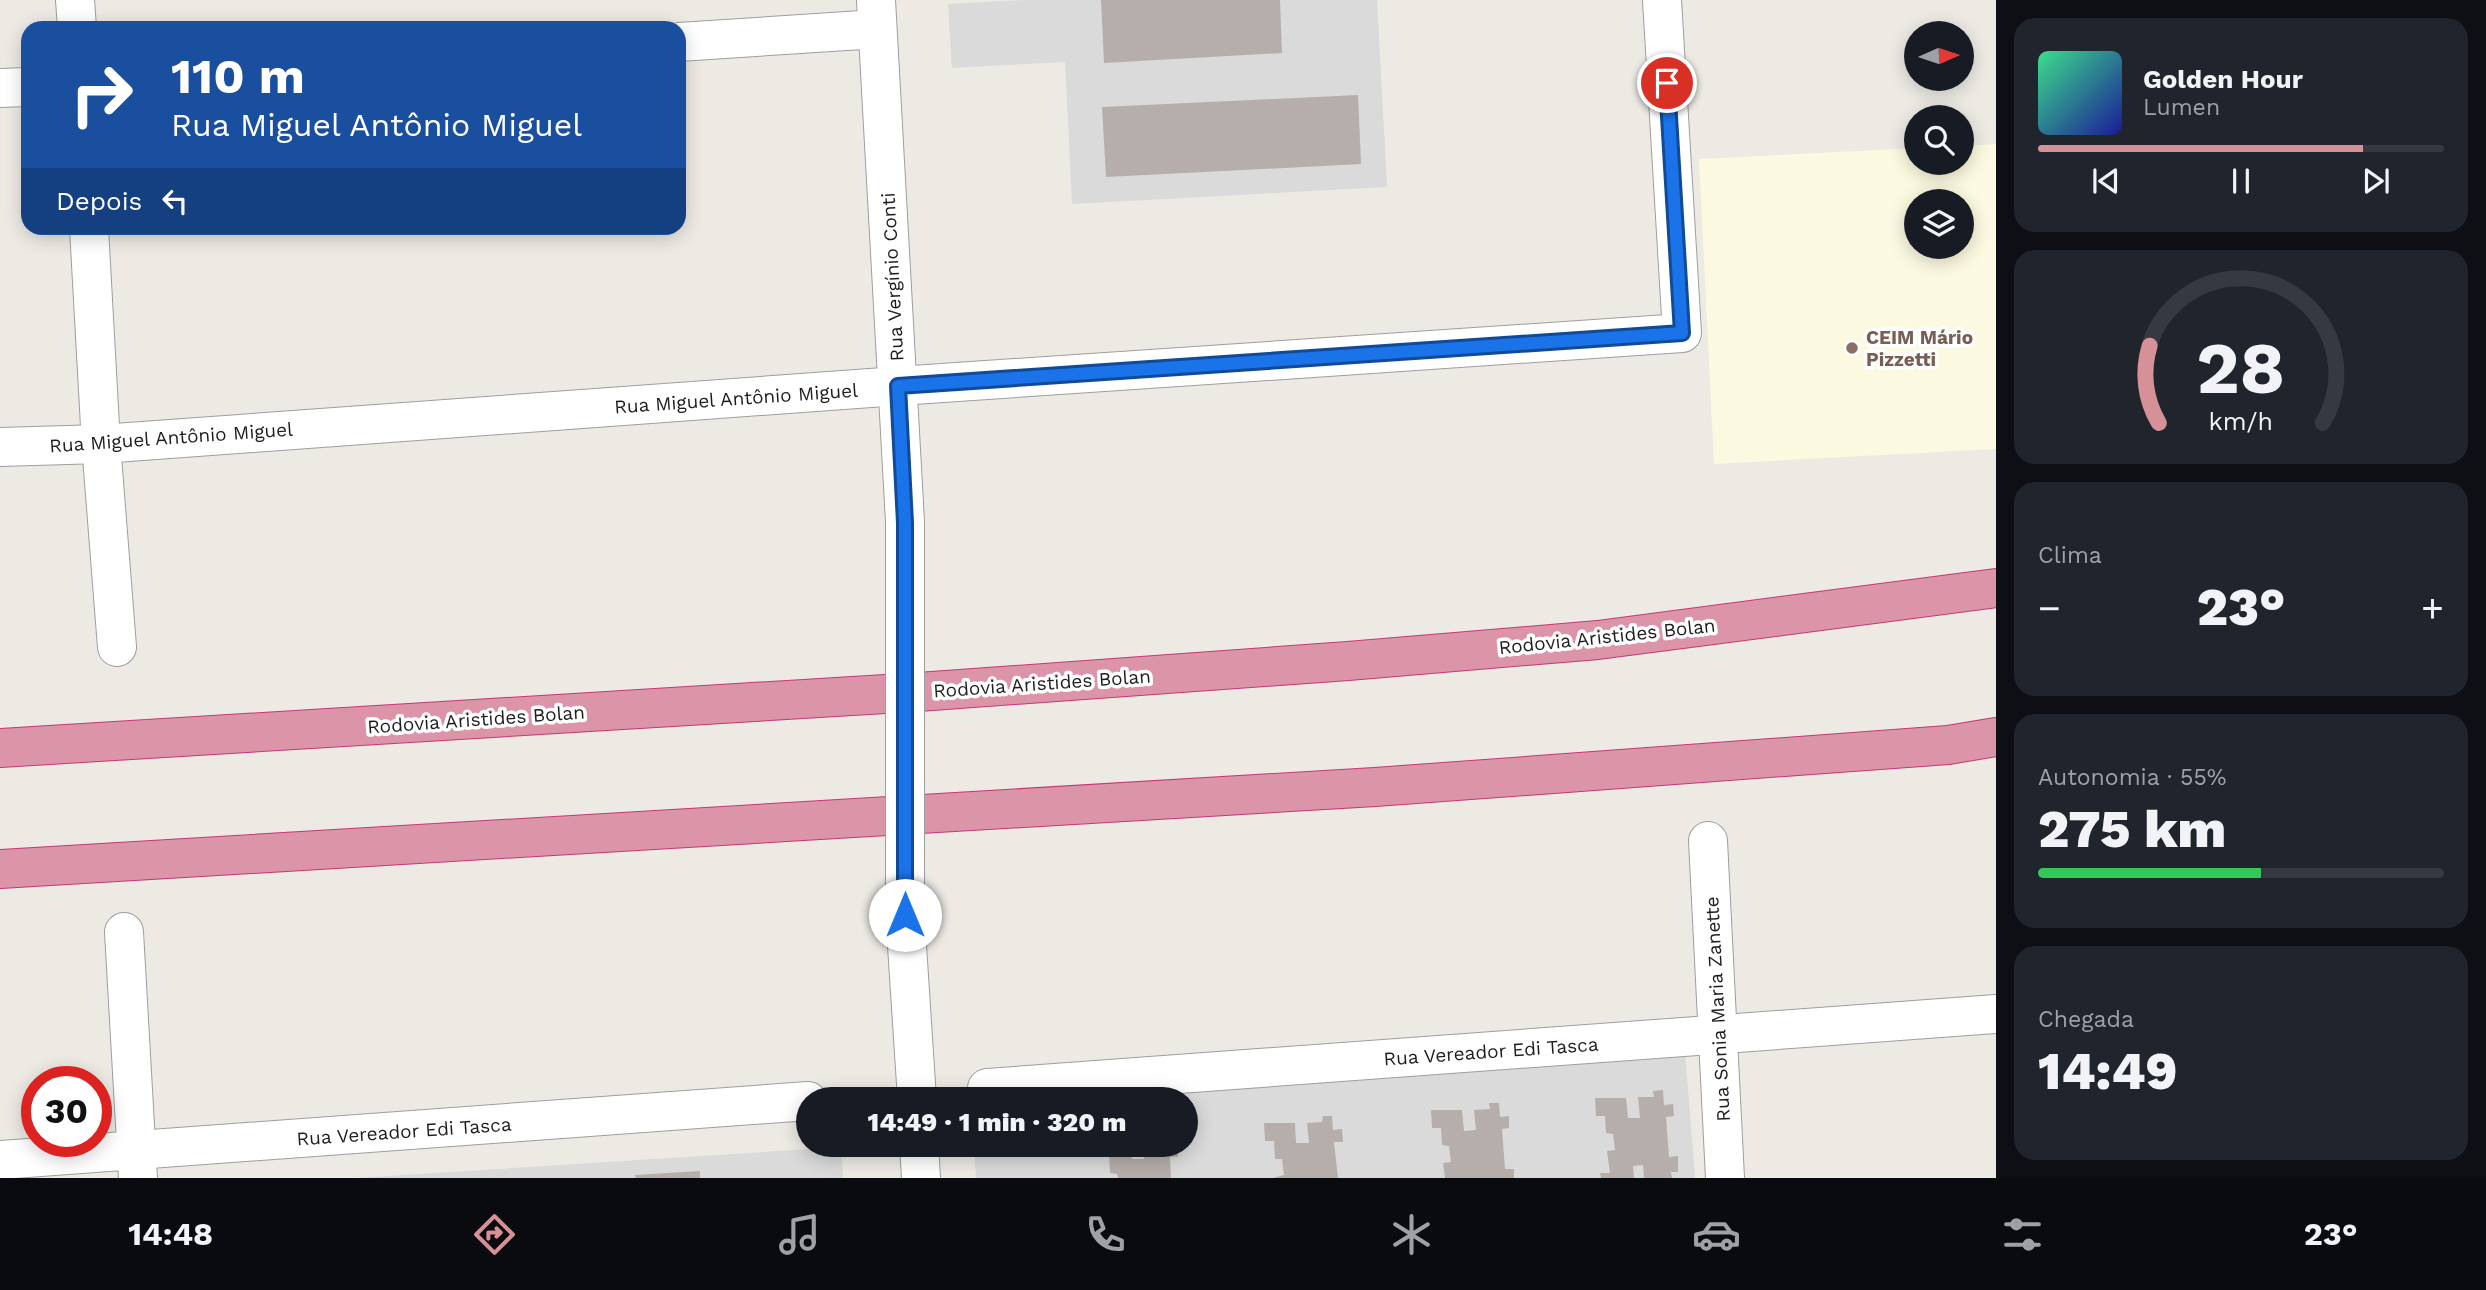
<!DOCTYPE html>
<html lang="pt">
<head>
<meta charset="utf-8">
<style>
  :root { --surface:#171b24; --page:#20242c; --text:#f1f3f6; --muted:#9ea1a6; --line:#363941; --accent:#d69098 }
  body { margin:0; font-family:"Work Sans",sans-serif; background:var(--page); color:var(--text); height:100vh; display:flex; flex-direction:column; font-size:26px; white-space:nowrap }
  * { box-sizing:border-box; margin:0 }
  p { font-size:23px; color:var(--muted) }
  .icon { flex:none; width:38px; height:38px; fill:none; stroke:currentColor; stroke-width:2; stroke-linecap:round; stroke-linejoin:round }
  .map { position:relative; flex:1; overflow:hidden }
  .drawer { display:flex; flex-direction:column; gap:18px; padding:18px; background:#0d0f14; width:490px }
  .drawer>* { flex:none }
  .top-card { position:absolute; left:21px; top:21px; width:665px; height:214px; border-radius:21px; box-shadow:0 4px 18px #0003; background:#1a4fa0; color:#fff; overflow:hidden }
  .needle { width:46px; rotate:87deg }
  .buttons { position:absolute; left:1904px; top:21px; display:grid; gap:14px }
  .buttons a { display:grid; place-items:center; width:70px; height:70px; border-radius:50%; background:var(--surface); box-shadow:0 4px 18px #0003; font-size:35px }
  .speed { position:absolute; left:21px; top:1066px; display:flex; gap:14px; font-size:35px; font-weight:700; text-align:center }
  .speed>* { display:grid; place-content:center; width:91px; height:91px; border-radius:50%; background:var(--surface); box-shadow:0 4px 18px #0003; line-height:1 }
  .speed .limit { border:10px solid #d22; background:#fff; color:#111 }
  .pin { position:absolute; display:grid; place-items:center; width:60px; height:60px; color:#fff; margin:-30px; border:4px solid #fff; border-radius:50%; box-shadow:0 2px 7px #0007 }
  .me { position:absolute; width:77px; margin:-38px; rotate:0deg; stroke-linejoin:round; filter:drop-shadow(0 0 5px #0008) }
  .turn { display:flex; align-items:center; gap:24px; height:147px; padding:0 35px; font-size:32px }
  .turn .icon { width:91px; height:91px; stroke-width:2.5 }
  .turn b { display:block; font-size:49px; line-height:60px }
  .then { display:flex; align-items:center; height:66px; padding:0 35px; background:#0003; gap:14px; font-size:26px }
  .big { font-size:52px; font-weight:800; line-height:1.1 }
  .drawer .card { flex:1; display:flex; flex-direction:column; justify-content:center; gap:10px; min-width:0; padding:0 24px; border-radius:21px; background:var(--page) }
  .drawer .dial { align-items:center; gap:0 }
  .dial svg { height:182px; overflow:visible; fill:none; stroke:var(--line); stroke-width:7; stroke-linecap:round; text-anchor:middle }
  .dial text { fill:var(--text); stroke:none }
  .song { display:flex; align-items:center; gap:21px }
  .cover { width:84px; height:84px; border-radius:10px; background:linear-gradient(135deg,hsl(150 70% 55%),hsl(240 70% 35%)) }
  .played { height:7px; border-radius:4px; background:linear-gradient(90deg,var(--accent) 80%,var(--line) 80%) }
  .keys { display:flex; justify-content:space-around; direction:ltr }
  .heat { display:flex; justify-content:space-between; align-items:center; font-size:38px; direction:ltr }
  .charge { height:10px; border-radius:5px; background:linear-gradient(90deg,#34c759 55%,var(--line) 0) }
  .trip { position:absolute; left:796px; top:1087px; width:402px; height:70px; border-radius:35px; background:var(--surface); box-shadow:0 4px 18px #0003; font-weight:800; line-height:70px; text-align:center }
  .tabs { display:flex; height:112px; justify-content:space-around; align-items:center; background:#090b0e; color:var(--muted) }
  .tabs .icon { width:49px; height:49px }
  .tabs .current { color:var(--accent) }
  .tabs b { font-size:32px; color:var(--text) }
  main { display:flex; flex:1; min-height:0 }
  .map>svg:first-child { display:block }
  .residential { fill:#dbdada }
  .education { fill:#fbf9e0; fill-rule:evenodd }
  .building { fill:#b6aeaa }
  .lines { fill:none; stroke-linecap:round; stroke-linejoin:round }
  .minor-casing { stroke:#9e9e9e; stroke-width:40 }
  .highway-casing { stroke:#c53875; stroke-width:40 }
  .minor { stroke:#fff; stroke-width:38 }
  .highway { stroke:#dc94a8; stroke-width:38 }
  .minor-bridge-casing { stroke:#9e9e9e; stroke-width:40; stroke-linecap:butt }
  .minor-bridge { stroke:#fff; stroke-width:38 }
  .route-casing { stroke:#114b97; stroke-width:18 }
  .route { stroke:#1a73e8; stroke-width:12 }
  .education-dot { fill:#8d6e63; stroke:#fff; stroke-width:2.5 }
  .labels { text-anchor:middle; stroke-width:7; stroke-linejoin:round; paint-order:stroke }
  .street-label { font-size:19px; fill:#1d1d1d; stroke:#fff }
  .education-label { font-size:19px; font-weight:bold; fill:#785e54; stroke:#fff; text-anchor:start }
</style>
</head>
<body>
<main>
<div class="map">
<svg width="1996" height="1178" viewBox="0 0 1996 1178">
  <rect width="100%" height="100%" fill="#edeae4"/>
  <!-- residential -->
  <g class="residential">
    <polygon points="1024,0 1377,0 1387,187 1072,204 1065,62 952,68 948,4"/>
    <polygon points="1685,1051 1695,1178 976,1178 974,1145 1186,1144 1186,1099 1040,1099"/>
    <polygon points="841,1147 843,1178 357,1178"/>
  </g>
  <!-- education -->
  <path class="education" d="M1996 144V449L1714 464 1699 159 1916 148V163H1962V146ZM1916 201H1962V247H1916Z"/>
  <!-- building -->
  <g class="building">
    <polygon points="1101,0 1280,0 1282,53 1104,63"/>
    <polygon points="1358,95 1361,164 1106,177 1102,107"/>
    <polygon points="1663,1090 1664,1105 1673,1104 1674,1116 1666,1117 1669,1157 1678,1156 1678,1172 1671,1172 1672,1178 1644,1178 1643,1165 1633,1166 1634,1178 1601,1178 1600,1173 1610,1173 1607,1151 1615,1150 1613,1134 1606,1133 1605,1116 1596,1116 1595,1098 1626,1098 1628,1118 1640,1118 1638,1097 1654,1097 1653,1091"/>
    <polygon points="1489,1103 1499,1103 1500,1117 1509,1116 1509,1128 1502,1129 1505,1169 1514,1169 1514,1178 1445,1178 1443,1163 1451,1162 1449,1146 1442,1145 1441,1128 1432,1128 1431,1110 1462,1110 1464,1131 1476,1130 1474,1110 1490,1109"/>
    <polygon points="1323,1116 1332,1116 1333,1130 1342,1129 1343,1142 1334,1142 1338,1178 1273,1178 1284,1175 1282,1159 1275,1159 1274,1141 1265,1141 1264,1123 1295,1123 1296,1143 1309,1143 1307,1123 1322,1122"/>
    <polygon points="1099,1144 1131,1144 1132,1159 1144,1159 1143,1144 1177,1144 1178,1157 1170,1157 1171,1178 1118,1178 1117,1174 1110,1173 1109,1156 1100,1156"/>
    <polygon points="700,1171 700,1178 636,1178 635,1175"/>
  </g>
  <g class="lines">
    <!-- minor casing -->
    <g class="minor-casing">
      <g id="minor">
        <polyline points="75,0 77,28"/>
        <polyline points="876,0 905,522"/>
        <polyline points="679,42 877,29"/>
        <polyline points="0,88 28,87"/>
        <polyline points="89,228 101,444 117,647"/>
        <polyline points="0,447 101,444 898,386 1682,333 1662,0"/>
        <polyline points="1708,841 1725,1178"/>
        <polyline points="905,915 917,1099"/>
        <polyline points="124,932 138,1178"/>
        <polyline points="987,1088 1996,1014"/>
        <polyline points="919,1144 921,1178"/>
        <polyline points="0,1160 808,1101"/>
      </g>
    </g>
    <!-- highway casing -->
    <g class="highway-casing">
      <g id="highway">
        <polyline points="0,748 918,692 1348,661 1598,640 1996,588"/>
        <polyline points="0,869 1375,787 1948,745 1996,737"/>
      </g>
    </g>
    <!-- minor -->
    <use href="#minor" class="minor"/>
    <!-- highway -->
    <use href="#highway" class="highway"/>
    <!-- minor-bridge casing -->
    <g class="minor-bridge-casing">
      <polyline id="minor-bridge" points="905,915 905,522"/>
    </g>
    <!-- minor-bridge -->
    <use href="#minor-bridge" class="minor-bridge"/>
  </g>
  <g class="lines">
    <!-- route casing -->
    <g class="route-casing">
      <polyline id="route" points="905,915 905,523 898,386 1682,333 1667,83"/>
    </g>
    <!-- route -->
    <use href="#route" class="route"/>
  </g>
  <!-- markers -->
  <circle class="education-dot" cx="1852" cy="348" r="7"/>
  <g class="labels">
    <!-- street labels -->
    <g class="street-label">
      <text transform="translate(892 277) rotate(-93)" y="7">Rua Vergínio Conti</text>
      <text transform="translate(736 398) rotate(-4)" y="7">Rua Miguel Antônio Miguel</text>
      <text transform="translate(171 437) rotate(-4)" y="7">Rua Miguel Antônio Miguel</text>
      <text transform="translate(1607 636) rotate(-6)" y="7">Rodovia Aristides Bolan</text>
      <text transform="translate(1042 683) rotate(-4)" y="7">Rodovia Aristides Bolan</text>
      <text transform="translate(476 719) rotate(-4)" y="7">Rodovia Aristides Bolan</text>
      <text transform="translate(1717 1009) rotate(-93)" y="7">Rua Sonia Maria Zanette</text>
      <text transform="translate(1491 1051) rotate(-4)" y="7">Rua Vereador Edi Tasca</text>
      <text transform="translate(404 1131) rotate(-4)" y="7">Rua Vereador Edi Tasca</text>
    </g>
    <!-- education labels -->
    <g class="education-label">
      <text x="1866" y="344">CEIM Mário<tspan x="1866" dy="22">Pizzetti</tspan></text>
    </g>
  </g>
</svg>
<div class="buttons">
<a><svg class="needle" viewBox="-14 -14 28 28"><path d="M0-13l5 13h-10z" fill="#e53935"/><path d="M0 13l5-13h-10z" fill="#9ea1a6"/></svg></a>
<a><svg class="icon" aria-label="search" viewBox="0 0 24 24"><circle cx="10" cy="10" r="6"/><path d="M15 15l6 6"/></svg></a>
<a><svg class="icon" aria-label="layers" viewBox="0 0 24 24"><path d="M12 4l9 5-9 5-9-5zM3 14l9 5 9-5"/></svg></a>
</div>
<div class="speed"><div class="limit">30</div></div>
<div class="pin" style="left:1667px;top:83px;background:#d93025"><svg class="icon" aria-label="arrive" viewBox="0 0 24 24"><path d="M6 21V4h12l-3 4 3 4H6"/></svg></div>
<svg class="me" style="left:905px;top:915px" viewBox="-20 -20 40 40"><circle r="19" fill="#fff"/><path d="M0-13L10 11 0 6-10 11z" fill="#1a73e8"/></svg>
<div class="trip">14:49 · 1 min · 320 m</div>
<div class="top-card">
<div class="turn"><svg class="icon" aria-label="right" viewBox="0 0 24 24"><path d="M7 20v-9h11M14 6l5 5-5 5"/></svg><div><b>110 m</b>Rua Miguel Antônio Miguel</div></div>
<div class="then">Depois<svg class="icon" aria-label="left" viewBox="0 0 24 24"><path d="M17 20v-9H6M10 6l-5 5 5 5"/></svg></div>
</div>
</div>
<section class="drawer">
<div class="card">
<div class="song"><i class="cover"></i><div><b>Golden Hour</b><p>Lumen</p></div></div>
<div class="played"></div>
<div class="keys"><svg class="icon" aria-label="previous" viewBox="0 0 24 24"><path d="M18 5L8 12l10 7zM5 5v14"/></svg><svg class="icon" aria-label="pause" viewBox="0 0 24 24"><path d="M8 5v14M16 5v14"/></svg><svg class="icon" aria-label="next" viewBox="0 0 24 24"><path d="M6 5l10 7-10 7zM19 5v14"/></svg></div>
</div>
<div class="card dial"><svg viewBox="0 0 100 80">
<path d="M14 69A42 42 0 1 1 86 69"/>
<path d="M14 69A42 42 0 0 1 10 35" stroke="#d69098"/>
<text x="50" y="56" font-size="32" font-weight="700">28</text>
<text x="50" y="72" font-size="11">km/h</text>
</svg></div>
<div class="card"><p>Clima</p>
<div class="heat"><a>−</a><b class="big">23°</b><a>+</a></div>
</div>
<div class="card"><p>Autonomia · 55%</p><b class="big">275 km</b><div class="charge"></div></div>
<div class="card"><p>Chegada</p><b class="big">14:49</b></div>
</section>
</main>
<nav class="tabs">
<b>14:48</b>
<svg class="icon current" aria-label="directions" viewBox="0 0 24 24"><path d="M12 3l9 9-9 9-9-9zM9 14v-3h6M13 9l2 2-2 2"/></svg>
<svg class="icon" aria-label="music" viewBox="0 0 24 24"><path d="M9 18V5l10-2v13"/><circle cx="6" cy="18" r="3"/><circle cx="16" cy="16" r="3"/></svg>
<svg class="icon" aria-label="phone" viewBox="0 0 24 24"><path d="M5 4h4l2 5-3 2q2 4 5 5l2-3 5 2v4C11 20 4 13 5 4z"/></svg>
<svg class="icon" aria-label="climate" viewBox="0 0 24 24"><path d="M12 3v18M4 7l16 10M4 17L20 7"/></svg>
<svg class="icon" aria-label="car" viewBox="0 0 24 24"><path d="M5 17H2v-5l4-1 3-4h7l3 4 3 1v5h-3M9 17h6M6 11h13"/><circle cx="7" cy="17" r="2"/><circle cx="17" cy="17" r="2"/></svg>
<svg class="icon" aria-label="filters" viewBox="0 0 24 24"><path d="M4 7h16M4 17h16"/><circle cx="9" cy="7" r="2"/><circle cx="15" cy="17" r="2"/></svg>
<b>23°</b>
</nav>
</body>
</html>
